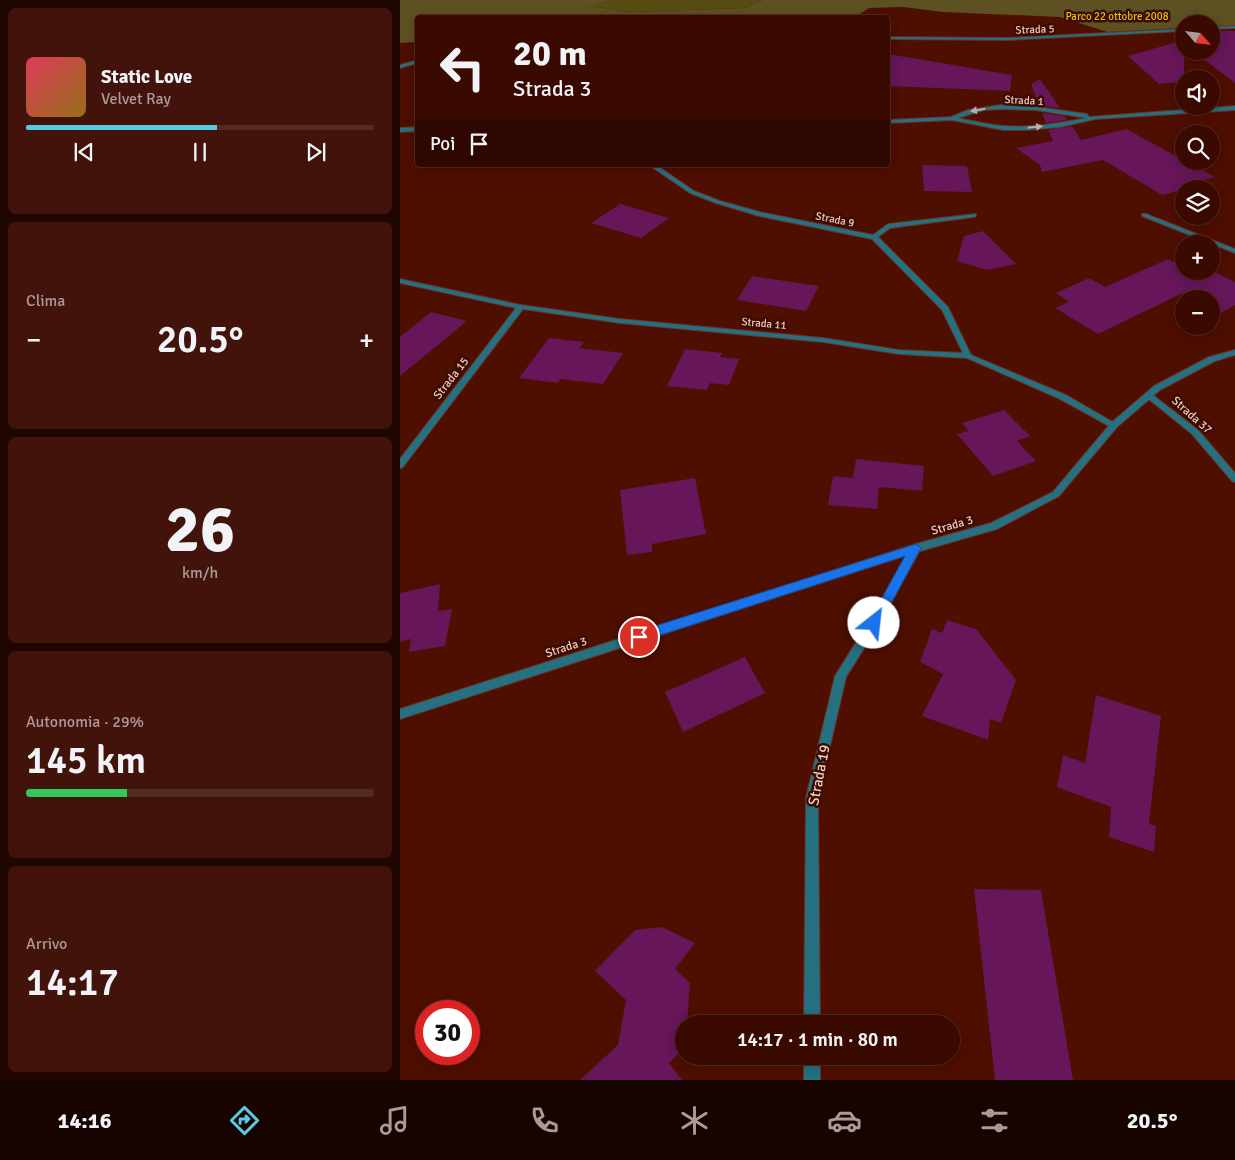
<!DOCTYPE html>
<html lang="it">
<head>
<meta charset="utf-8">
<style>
  :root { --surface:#3a0a00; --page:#41130a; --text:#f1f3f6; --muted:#ab9a99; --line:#542b22; --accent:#58c9e3 }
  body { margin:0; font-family:Signika,sans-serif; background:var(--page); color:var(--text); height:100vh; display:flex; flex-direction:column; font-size:19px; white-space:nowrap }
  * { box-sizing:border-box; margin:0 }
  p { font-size:16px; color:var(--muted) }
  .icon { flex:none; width:28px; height:28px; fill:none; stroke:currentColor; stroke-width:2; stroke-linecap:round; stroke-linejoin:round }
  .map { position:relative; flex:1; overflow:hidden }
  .details { display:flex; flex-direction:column; gap:8px; padding:8px; background:#200600; width:400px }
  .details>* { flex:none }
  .top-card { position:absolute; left:15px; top:15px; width:475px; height:152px; border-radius:5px; box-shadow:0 2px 12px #0003,0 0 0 1px var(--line); background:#3a0a00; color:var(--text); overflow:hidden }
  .needle { width:32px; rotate:118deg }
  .fabs { position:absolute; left:775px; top:15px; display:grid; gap:10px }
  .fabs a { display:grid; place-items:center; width:45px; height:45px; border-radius:50%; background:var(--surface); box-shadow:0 2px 12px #0003,0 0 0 1px var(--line); font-size:25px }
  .speed { position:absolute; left:15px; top:1000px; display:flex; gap:10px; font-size:25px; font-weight:700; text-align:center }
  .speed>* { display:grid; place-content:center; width:65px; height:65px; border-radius:50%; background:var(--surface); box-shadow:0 2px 12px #0003,0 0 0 1px var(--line); line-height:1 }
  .speed .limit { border:8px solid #d22; background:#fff; color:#111 }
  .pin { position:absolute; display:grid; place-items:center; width:42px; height:42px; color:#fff; margin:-21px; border:2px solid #fff; border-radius:50%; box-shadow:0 1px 5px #0007 }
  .me { position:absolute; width:55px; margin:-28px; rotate:29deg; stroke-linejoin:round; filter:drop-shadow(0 0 4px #0008) }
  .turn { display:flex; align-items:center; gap:18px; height:105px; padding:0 15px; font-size:22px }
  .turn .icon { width:65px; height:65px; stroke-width:2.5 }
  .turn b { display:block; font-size:35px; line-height:42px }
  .then { display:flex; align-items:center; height:48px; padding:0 15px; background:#0003; gap:10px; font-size:19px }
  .big { font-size:38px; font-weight:600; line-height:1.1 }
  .details .card { flex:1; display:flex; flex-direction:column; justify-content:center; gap:8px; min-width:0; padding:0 18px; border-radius:8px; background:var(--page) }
  .details .dial { align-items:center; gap:0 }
  .dial b { font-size:65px; line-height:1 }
  .song { display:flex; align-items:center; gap:15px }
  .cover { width:60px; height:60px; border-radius:8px; background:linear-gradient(135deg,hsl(350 70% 55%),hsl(40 70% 35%)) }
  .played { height:5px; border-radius:2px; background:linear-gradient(90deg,var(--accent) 55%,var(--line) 55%) }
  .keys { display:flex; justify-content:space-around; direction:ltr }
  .heat { display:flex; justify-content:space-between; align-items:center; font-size:28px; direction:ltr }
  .charge { height:8px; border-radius:4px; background:linear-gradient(90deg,#34c759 29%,var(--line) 0) }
  .trip { position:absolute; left:275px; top:1015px; width:285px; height:50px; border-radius:25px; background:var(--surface); box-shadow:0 2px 12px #0003,0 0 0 1px var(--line); font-weight:600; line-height:50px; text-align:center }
  .dock { display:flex; height:80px; justify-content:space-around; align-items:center; background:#170400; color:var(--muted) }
  .dock .icon { width:35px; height:35px }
  .dock .on { color:var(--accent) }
  .dock b { font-size:22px; color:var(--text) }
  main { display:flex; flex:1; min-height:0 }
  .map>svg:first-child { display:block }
  .green { fill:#594c13 }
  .forest { fill:#5d5122 }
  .building { fill:#661659 }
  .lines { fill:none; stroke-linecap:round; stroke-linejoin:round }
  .minor-casing { stroke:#6c3022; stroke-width:2 }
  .tertiary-casing { stroke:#6c3022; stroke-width:2 }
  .minor { fill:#257081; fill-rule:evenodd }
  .tertiary { fill:#257081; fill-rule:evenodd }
  .oneway { fill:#b6b0ac }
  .route { fill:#1a73e8; stroke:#114b97 }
  .labels { text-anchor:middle; stroke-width:5; stroke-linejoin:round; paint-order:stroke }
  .far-park-label { font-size:11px; fill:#dfbe20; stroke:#3c0c02 }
  .far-street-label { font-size:11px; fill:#f4cbbf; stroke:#3c0c02 }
  .street-label { font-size:12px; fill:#f4cbbf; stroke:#3c0c02 }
  .near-street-label { font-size:15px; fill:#f4cbbf; stroke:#3c0c02 }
</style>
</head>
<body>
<main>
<section class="details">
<div class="card">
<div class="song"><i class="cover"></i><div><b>Static Love</b><p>Velvet Ray</p></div></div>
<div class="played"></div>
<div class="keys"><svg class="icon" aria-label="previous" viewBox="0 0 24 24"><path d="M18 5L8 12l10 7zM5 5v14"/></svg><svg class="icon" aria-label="pause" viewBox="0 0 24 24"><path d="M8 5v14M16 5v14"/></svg><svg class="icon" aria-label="next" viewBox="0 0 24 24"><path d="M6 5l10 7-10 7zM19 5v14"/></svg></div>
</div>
<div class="card"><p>Clima</p>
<div class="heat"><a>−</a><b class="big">20.5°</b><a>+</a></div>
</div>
<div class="card dial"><b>26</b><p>km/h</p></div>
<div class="card"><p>Autonomia · 29%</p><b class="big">145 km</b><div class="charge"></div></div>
<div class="card"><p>Arrivo</p><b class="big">14:17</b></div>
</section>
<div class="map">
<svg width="835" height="1080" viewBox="0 0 835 1080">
  <rect width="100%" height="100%" fill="#4e0e00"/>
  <!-- green -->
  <polygon class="green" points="213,0 363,0 344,8 232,12 187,6"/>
  <!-- forest -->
  <polygon class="forest" points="0,0 213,0 189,6 231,12 344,8 363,0 835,0 835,26 811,27 811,24 784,24 784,28 707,32 660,17 543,12 503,7 469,8 460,14 463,18 18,18 17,42 0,43"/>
  <!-- building -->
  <g class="building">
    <polygon points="815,31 835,31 835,83 793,51 811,51 811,32"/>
    <polygon points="784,40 784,82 759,84 728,56"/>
    <polygon points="488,54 612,75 610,91 488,86"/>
    <polygon points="640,79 660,108 639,106 631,84"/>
    <polygon points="642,113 665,116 667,120 646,123"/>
    <polygon points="672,126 681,140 726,129 815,177 801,181 806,184 762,195 703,160 642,172 640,165 616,148 653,141 648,130"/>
    <polygon points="522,165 567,166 572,192 524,191"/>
    <polygon points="220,204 269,218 241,238 191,223"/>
    <polygon points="583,231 616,264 587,270 557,261 564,236"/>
    <polygon points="768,259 776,263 784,260 784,271 811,270 835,282 835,305 821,313 811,308 811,299 794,299 783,293 698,334 655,308 669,302 656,293 689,278 705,287"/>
    <polygon points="352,276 419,286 406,311 337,300"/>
    <polygon points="31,312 67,321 0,376 0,337"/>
    <polygon points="149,338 184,342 179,348 223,353 203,384 160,379 158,383 119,378"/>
    <polygon points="285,349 322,353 320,357 339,359 329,385 310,383 307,390 267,386"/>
    <polygon points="604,410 630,436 617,441 636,461 593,476 557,434 569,431 562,423"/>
    <polygon points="456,459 524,466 522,491 479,487 477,509 428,505 433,476 453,478"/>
    <polygon points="295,478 306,534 252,544 252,552 227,555 220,490"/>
    <polygon points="40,584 38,611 52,609 45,646 9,652 11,639 0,642 0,593"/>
    <polygon points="547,620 576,629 616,680 601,723 590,719 588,740 522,716 543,674 520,662 532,629 542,633"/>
    <polygon points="345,657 365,693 283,732 265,692"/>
    <polygon points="696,695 761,716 749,824 756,826 754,852 709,837 711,807 657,787 663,755 685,763"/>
    <polygon points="574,889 641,890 673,1080 595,1080"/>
    <polygon points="262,927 295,943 275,969 290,983 287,1024 284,1024 284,1048 269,1063 282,1080 180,1080 218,1045 226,1000 195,971 235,930"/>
  </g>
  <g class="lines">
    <!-- minor casing -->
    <g class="minor-casing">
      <g id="minor">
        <polygon points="835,26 835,28 811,29 811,27"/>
        <polygon points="784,29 784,31 607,40 488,39 488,37 607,38"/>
        <polygon points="18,60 18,63 0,68 0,65"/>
        <path d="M601 105 636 107 687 114 689 117 835 106V110L696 119 660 127 627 130H603L552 120 488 123V120L551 117 568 110ZM601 109 636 110 687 118C660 123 632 128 604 126 589 125 573 121 558 118L584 110Z"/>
        <polygon points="18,127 18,131 0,132 0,128"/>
        <polygon points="249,165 256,165 294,191 320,201 360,212 473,235 488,224 576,214 576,216 574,217 490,228 478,237 548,307 571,355 666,395 718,425 717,427 711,427 660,399 567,358 499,354 423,342 220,323 123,309 3,467 0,468 0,459 116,308 0,283 0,279 121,305 220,319 423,338 499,350 563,353 542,310 472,239 359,216 316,203 290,193"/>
        <polygon points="742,214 746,214 835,249 835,253 742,216"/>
        <polygon points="749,392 798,430 835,473 835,482 832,481 792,434 746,397 746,393"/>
        <polygon points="516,544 520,545 521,548 478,626 446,677 418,798 420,1024 404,1024 406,798 435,676 470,620 512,545"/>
        <rect x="404" y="1056" width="16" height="24"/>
      </g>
    </g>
    <!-- tertiary casing -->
    <g class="tertiary-casing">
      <polygon id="tertiary" points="835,350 835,355 815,361 760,390 717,427 659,496 597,529 517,552 0,719 0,709 516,544 591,523 653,492 711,423 754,386 809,357"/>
    </g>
    <!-- minor -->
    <use href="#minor" class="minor"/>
    <!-- tertiary -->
    <use href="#tertiary" class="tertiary"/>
  </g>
  <!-- one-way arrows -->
  <defs><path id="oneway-solid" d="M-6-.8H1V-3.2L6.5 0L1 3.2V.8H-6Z" transform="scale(1.25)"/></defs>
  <g class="oneway">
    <use href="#oneway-solid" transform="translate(578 110) rotate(171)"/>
    <use href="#oneway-solid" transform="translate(635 127) rotate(-6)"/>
  </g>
  <!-- route -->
  <polygon class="route" points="516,544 521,548 479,626 474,628 468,623 505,556 239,642 233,637 239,631"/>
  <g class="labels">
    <!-- far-park labels -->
    <g class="far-park-label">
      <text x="717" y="20">Parco 22 ottobre 2008</text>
    </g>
    <!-- far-street labels -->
    <g class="far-street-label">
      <text transform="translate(635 29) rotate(-2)" y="4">Strada 5</text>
      <text transform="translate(624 100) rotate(3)" y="4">Strada 1</text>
      <text transform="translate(435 219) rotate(11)" y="4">Strada 9</text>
      <text transform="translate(364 323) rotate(5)" y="4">Strada 11</text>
    </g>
    <!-- street labels -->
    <g class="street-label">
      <text transform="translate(51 378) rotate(-52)" y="4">Strada 15</text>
      <text transform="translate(792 415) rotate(42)" y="4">Strada 37</text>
      <text transform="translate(552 525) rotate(-16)" y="4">Strada 3</text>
      <text transform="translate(166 647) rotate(-18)" y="4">Strada 3</text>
    </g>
    <!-- near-street labels -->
    <g class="near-street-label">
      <text transform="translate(419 775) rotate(-79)" y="5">Strada 19</text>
    </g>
  </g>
</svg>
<div class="fabs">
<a><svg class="needle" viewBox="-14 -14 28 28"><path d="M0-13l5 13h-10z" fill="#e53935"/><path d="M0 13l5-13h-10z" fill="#ab9a99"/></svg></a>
<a><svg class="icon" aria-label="sound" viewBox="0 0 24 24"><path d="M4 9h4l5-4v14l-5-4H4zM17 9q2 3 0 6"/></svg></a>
<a><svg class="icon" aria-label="search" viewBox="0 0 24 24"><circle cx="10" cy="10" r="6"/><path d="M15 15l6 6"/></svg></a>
<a><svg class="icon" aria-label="layers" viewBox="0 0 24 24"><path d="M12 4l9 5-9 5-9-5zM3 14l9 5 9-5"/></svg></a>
<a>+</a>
<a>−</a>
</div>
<div class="speed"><div class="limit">30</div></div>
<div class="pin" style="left:239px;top:637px;background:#d93025"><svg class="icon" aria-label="arrive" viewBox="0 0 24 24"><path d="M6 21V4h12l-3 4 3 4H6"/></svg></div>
<svg class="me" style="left:474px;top:623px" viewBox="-20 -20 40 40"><circle r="19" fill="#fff"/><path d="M0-13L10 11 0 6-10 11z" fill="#1a73e8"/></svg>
<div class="trip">14:17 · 1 min · 80 m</div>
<div class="top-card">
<div class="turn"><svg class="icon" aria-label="left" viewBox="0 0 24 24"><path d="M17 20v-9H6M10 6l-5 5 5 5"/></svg><div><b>20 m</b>Strada 3</div></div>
<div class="then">Poi<svg class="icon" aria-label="arrive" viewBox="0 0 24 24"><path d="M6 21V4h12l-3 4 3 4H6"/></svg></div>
</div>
</div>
</main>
<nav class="dock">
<b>14:16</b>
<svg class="icon on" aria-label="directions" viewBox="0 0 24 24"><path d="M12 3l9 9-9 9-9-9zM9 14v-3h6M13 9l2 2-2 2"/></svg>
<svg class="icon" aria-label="music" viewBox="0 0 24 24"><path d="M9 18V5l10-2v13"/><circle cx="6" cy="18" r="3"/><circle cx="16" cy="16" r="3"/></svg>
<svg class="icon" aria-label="phone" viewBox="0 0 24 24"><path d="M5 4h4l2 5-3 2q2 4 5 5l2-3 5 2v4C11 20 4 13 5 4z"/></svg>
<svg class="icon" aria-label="climate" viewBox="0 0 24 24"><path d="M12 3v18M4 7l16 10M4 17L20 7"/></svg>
<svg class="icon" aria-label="car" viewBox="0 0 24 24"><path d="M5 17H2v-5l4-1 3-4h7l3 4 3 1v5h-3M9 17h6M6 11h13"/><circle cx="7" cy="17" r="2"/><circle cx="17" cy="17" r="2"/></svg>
<svg class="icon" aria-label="filters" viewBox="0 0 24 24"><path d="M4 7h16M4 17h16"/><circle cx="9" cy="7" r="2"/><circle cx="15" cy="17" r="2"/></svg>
<b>20.5°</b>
</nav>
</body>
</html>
